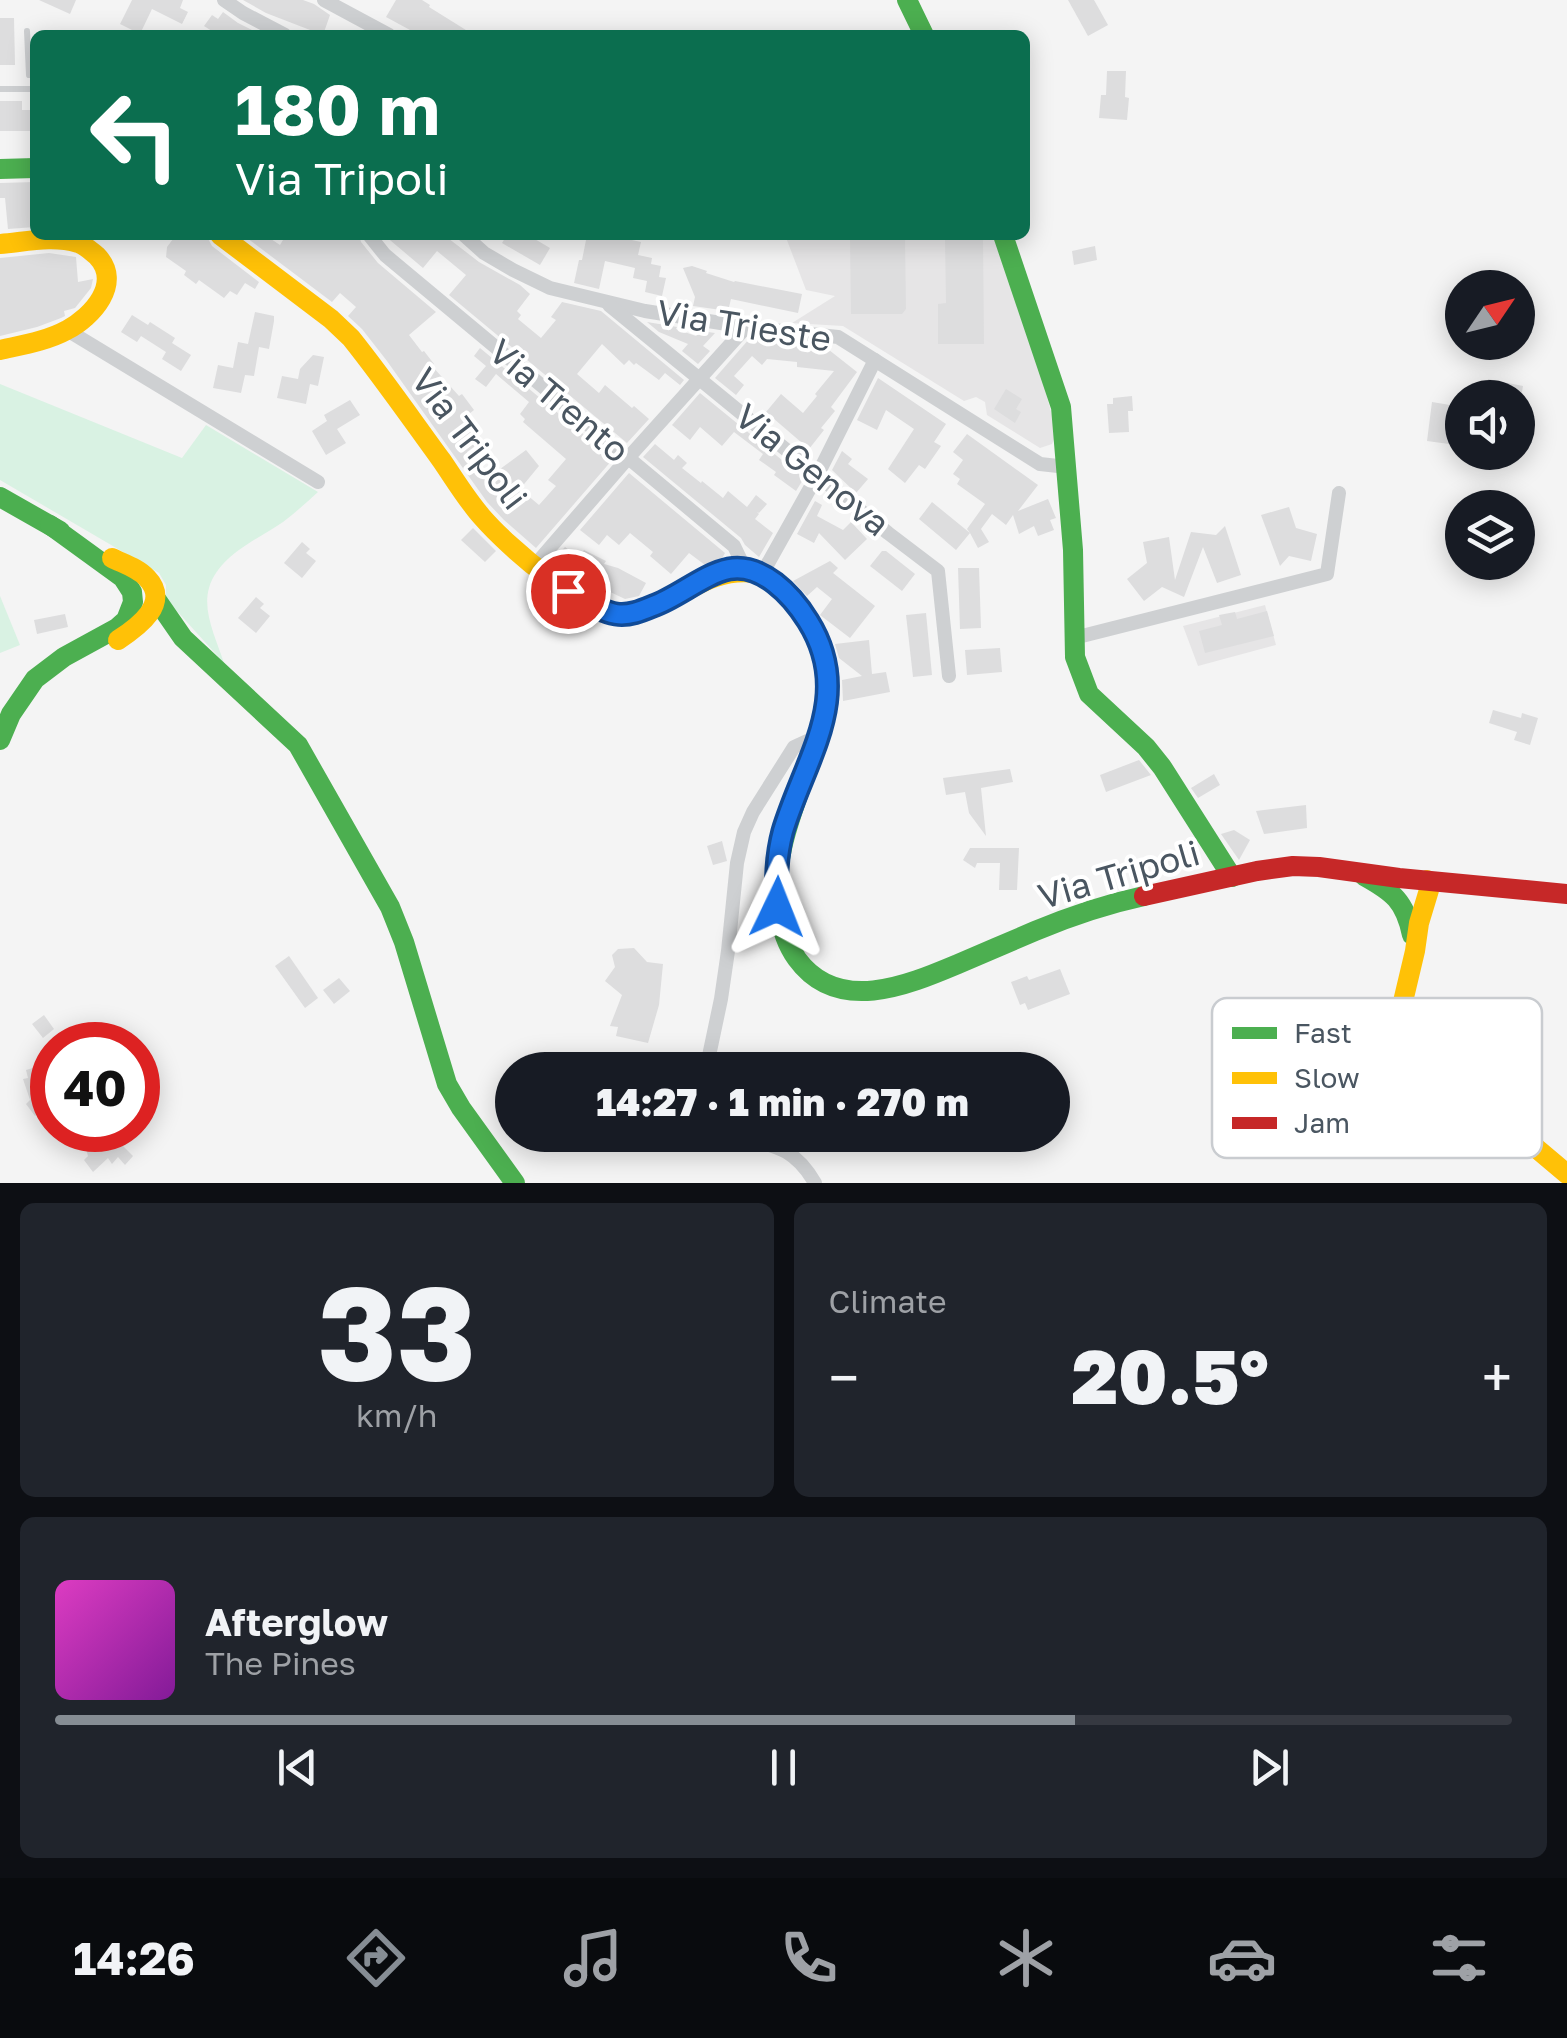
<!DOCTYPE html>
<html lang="en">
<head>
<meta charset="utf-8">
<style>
  :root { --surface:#171b24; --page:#20242c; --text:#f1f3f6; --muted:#9ea1a6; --line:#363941; --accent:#868d94 }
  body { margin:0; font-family:"Golos Text",sans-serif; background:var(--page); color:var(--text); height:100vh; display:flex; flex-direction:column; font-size:38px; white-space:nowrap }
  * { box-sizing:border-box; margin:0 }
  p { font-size:32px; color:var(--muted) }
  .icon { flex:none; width:55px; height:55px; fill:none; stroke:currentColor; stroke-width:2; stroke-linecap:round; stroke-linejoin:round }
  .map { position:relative; height:1183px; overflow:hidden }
  .side { display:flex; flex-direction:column; gap:20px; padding:20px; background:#0d0f14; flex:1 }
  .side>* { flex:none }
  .top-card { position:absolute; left:30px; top:30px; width:1000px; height:210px; border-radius:15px; box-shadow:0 5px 25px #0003; background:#0b6e4f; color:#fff; overflow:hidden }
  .needle { width:65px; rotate:55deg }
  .controls { position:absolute; left:1445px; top:270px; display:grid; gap:20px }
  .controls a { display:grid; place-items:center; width:90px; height:90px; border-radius:50%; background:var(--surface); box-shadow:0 5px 25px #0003; font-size:50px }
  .speed { position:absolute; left:30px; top:1022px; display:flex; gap:20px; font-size:50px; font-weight:700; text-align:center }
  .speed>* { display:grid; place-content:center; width:130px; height:130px; border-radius:50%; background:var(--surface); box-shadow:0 5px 25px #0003; line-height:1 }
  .speed .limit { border:15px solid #d22; background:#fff; color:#111 }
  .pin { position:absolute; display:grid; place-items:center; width:85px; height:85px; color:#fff; margin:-42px; border:5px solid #fff; border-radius:50%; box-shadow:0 2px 10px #0007 }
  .me { position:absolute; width:110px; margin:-55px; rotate:2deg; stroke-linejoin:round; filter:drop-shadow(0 0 8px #0008) }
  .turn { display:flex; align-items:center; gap:35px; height:210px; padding:0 40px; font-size:45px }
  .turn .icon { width:130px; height:130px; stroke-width:2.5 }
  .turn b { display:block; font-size:70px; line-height:85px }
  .big { font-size:75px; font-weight:800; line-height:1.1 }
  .side .card { flex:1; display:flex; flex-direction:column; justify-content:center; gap:15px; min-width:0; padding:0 35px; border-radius:15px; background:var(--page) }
  .side .dial { align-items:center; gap:0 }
  .dial b { font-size:130px; line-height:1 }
  .song { display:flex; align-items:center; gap:30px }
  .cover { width:120px; height:120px; border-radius:15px; background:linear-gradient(135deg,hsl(310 70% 55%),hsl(290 70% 35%)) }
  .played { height:10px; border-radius:5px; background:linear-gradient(90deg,var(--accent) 70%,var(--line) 70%) }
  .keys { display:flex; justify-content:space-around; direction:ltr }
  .heat { display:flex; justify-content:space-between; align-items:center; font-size:55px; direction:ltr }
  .side .tiles { flex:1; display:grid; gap:20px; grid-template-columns:1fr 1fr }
  .card:last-child { grid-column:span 2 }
  .trip { position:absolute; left:495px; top:1052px; width:575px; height:100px; border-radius:50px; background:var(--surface); box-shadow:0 5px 25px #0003; font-weight:800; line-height:100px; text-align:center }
  .tab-bar { display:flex; height:160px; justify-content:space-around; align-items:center; background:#090b0e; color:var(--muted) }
  .tab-bar .icon { width:70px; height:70px }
  .tab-bar .on { color:var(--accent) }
  .tab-bar b { font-size:45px; color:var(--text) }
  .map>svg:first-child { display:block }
  .education { fill:#e6e5e6 }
  .green { fill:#d9f2e3 }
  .building { fill:#ddddde }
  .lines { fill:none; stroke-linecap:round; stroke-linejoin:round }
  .lane { stroke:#ced0d2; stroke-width:6 }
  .street { stroke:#ced0d2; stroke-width:14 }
  .fast { stroke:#4caf50; stroke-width:20 }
  .slow { stroke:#ffc107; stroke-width:20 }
  .jam { stroke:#c62828; stroke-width:20 }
  .route-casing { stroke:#114b97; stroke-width:25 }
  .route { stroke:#1a73e8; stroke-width:18 }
  .labels { text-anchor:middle; stroke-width:8; stroke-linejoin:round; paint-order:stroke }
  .street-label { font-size:35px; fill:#4a5661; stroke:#fff }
  .key { fill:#fff; stroke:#c9ccd0; stroke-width:2.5 }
  .key-label { font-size:28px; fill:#4a5661 }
</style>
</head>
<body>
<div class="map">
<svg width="1567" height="1183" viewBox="0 0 1567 1183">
  <rect width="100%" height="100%" fill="#f4f4f4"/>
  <!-- education -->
  <g class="education">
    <polygon points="785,235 996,235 1031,340 1057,433 1052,444 1040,448 987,415 985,402 976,397 964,401 843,326 792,323 835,296 806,290"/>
    <polygon points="1265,605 1276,645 1198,666 1183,626"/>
  </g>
  <!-- green -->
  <g class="green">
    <path d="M0 384 182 458 206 425 318 492C307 502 295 513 283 522 257 540 219 555 209 588 202 612 217 641 224 663L166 599V585L159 573 0 480Z"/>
    <polygon points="0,596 20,645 0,653"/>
  </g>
  <!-- building -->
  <g class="building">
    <polygon points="39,0 76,0 70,14"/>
    <polygon points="132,0 183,0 180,8 188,12 182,24 152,9 140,34 120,24"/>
    <polygon points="243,0 303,0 314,4 330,15 323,35 266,13"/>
    <polygon points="396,0 422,0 430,5 429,7 474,35 407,35 410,30 386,17"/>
    <polygon points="1068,0 1094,0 1108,25 1088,36"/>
    <polygon points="223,12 238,23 262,35 218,35 204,26 212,15 218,19"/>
    <polygon points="0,18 14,18 15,65 0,65"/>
    <polygon points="1107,71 1126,71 1125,97 1129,98 1127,120 1099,118 1101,95 1106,95"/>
    <polygon points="0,101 22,101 22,110 35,110 35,131 0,131"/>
    <polygon points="35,182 35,227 8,229 5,198 0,198 0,183"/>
    <polygon points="176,235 206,235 212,246 259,282 255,289 245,283 237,295 230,291 224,298 199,280 196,284 184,275 186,271 166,257 167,247"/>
    <polygon points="243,235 265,235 280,245 286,235 359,235 361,242 378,263 436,312 409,335 422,352 424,351 434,364 432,366 459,396 462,394 474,410 464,418 478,444 467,452 481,472 491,465 496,472 526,450 539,466 520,489 539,505 556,486 548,480 566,459 523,422 525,419 520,414 529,402 496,374 486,387 475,379 486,366 474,356 480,348 613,459 536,548 504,520 487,502 387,361 362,329 348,316 356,307 340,293 332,302"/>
    <polygon points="384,235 444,235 479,262 520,285 530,294 517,311 521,315 518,319 541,338 556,320 551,317 562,302 601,311 684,380 680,385 665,373 659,380 636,363 634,365 629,360 624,365 602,344 577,374 599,393 605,385 632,408 634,406 649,419 627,443 449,295 466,275 437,251 423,268"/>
    <polygon points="507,235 528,235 550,248 540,265 502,243"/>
    <polygon points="587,235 628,235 627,239 641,242 638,255 652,258 651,264 661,266 659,277 666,278 662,296 645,292 647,281 633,278 635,268 605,261 599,289 574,283 579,260 582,260"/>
    <polygon points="983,237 984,344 938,344 938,304 946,303 945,238"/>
    <polygon points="905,238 906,309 902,314 851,314 850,239"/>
    <polygon points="1095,246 1097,260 1074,265 1072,251"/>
    <polygon points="49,253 76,257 78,282 93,279 91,288 75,308 64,311 65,316 61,318 37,327 0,336 0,258"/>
    <polygon points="692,266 707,271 706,273 734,282 735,281 802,294 798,313 731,299 728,311 693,306 695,297 683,268"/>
    <polygon points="255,312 274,316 274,321 269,349 259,347 254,376 245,375 241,393 213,388 218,365 233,368 238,342 248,344"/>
    <polygon points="132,315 148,325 150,322 175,338 172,343 191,355 181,371 162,359 166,352 141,336 137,342 121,332"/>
    <polygon points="647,322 677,327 676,329 696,336 701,331 715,333 703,346 710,351 698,364 682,351 688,344 659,332"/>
    <polygon points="750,338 824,346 857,372 831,407 835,411 821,428 824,430 809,449 766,412 781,394 803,413 817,396 815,394 834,371 797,367 797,362 767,359 762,365 752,356 734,376 744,385 736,395 715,378"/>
    <polygon points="313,355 324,357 318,386 310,384 306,404 277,398 282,376 298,379 300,369"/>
    <polygon points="878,378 946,424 934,442 941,446 925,469 919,465 905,483 888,469 914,429 886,410 877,430 857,420"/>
    <polygon points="1488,379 1523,386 1521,398 1484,398"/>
    <polygon points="1006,389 1022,399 1016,409 1021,412 1015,423 994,409"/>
    <polygon points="700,393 804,478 796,491 774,475 776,472 759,460 763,454 734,432 722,446 700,427 690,440 672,425"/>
    <polygon points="1132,396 1133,411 1128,411 1129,432 1109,433 1107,404 1113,404 1113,398"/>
    <polygon points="350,400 360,415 337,429 346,443 326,455 312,431 327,421 324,415"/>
    <polygon points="1432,402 1462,407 1462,432 1451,430 1449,444 1427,441"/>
    <polygon points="967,434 1038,485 1018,511 1048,499 1056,518 1050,520 1054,530 1038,536 1034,526 1019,534 1013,515 1006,525 992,514 981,529 989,542 978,548 970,533 956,550 919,519 932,502 970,533 967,529 985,504 957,484 960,479 953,474 963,460 953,452"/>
    <polygon points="655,444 674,460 678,455 687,463 682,468 701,483 702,481 723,498 728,491 747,507 756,495 767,504 759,513 757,512 759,514 755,519 773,533 759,557 745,545 741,538 643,457"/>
    <polygon points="842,451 852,459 848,464 868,479 856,493 832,470"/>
    <polygon points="629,473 725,553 721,560 705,565 689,553 671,574 650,556 653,552 630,533 619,545 607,535 599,545 580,530"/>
    <polygon points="815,501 822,505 817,516 843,530 851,522 867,539 845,560 819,533 814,543 797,534"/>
    <polygon points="1289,507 1296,528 1317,534 1311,561 1289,556 1280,566 1261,515"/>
    <polygon points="1225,526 1241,575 1217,583 1203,547 1184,597 1162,587 1144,601 1127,579 1147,563 1143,542 1169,537 1175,580 1191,532 1216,535"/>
    <polygon points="473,528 496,551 485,562 461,540"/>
    <polygon points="302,542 310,549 306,553 316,561 302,578 284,563"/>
    <polygon points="565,547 578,557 584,550 606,561 604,564 618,568 646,583 639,596 625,599 608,591 605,596 585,585 552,561"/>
    <polygon points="882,551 886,551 915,574 902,591 870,566"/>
    <polygon points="830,561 838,568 833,573 875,606 850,638 820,615 832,599 817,587 807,596 793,581"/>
    <polygon points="958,568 979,568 981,628 960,629"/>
    <polygon points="256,597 264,604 260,608 270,616 256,633 238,618"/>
    <polygon points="1267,611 1274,636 1205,653 1199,631 1222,625 1219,615 1235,612 1237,619"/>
    <polygon points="926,613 932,675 913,677 906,615"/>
    <polygon points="65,614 68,627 37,634 34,620"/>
    <polygon points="869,640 872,674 886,672 890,692 843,701 842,680 862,676 839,658 835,644"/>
    <polygon points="1000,648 1002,672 967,675 965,650"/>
    <polygon points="1493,710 1521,718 1522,713 1538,718 1530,745 1514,740 1517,732 1489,723"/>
    <polygon points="1139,760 1151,775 1106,792 1100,775"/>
    <polygon points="1010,769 1013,782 981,788 986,836 969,813 965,792 946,795 943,778"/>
    <polygon points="1214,774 1220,785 1198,798 1191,788"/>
    <polygon points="1306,805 1307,828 1264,834 1256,811"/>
    <polygon points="1234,830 1250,840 1239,860 1221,834"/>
    <polygon points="722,841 727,861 713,865 707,846"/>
    <polygon points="970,848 1019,848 1017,890 999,890 1000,863 977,863 975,868 963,860"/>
    <polygon points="634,948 647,962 663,964 659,1005 648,1043 616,1036 618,1027 610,1026 622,995 605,981 615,967 612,955 618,949"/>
    <polygon points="289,956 318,998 305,1008 275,966"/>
    <polygon points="1060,969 1070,994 1028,1010 1025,1003 1020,1005 1011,982 1027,976 1029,980"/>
    <polygon points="339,978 350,991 334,1004 323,990"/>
    <polygon points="44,1015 54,1029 43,1038 32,1024"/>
    <polygon points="40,1066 48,1084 52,1081 52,1099 35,1116 26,1104 30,1100 23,1079 28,1078 26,1070"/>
    <polygon points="85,1130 102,1130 106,1140 113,1136 133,1156 125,1165 118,1157 112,1164 108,1158 93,1172 84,1160 88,1156 82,1136 86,1134"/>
  </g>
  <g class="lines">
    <!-- lane -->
    <g class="lane">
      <polyline points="27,31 29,75 35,75"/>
      <polyline points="0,89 35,89"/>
    </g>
    <!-- street -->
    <g class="street">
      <polyline points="224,0 243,13 285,35"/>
      <polyline points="324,0 389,35"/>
      <polyline points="369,235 385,255 734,546 745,569"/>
      <polyline points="464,235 484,253 513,270 550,288 645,311 746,327 838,337 1040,464 1067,467"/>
      <polyline points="609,305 888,533 938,571 949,676"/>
      <polyline points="67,330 318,482"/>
      <polyline points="535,565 628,458 746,327"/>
      <polyline points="762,574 818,474 875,360"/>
      <polyline points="1074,638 1327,574 1339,493"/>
      <polyline points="706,1070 721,999 728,951 737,863 744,832 753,812 794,747 818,736"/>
      <path d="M733 1135C772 1146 793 1145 815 1183"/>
    </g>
    <!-- fast -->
    <g class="fast">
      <polyline points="907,0 924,35"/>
      <polyline points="0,169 35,168"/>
      <polyline points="1003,235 1061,407 1073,550 1075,657 1089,694 1146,747 1162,767 1232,877"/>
      <polyline points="0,497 60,531"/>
      <path d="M755 573C776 582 792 598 805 617 870 712 763 807 779 910 781 927 787 945 797 959 838 1015 908 985 958 964 984 953 1009 942 1035 931 1071 916 1107 904 1144 896"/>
      <polyline points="156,599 183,638 298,745 390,907 404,942 447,1084 461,1108 515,1183"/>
      <polyline points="0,740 11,714 35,679 64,657 117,628 126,620 133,602 132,592 123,578 50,525"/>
      <path d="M1364 876C1393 892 1405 901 1412 935"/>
    </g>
    <!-- slow -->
    <g class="slow">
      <path d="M220 235 331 319 351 338C383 378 412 420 442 461 455 480 467 500 482 517 509 548 584 614 626 613 674 612 700 566 755 573"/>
      <path d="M0 244C25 242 53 235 78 243 85 245 91 251 97 256 123 283 92 317 67 330 47 341 22 345 0 350"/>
      <path d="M112 558C124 564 138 568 147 578 171 603 138 627 118 640"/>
      <polyline points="1427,880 1429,890 1419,923 1415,951 1401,1010 1400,1022 1409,1041 1567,1174"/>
    </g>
    <!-- jam -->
    <polyline class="jam" points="1144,896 1257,871 1293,866 1319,867 1399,878 1567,894"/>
  </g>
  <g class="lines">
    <!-- route casing -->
    <g class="route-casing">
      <path id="route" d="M568 591C583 599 599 611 616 614 629 616 641 611 653 606 678 597 704 574 729 569 762 563 792 595 808 621 855 696 805 758 783 831 776 857 776 881 777 907"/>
    </g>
    <!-- route -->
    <use href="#route" class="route"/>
  </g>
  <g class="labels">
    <!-- street labels -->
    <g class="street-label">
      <text transform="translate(744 326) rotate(9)" y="12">Via Trieste</text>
      <text transform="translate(559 401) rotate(40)" y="12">Via Trento</text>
      <text transform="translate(469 439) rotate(53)" y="12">Via Tripoli</text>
      <text transform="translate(812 470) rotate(39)" y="12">Via Genova</text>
      <text transform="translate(1119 875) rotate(-16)" y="12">Via Tripoli</text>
    </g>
  </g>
  <!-- legend -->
  <rect x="1212" y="998" width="330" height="160" rx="15" class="key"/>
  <rect x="1232" y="1027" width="45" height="12" fill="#4caf50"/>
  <rect x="1232" y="1072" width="45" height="12" fill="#ffc107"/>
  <rect x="1232" y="1117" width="45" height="12" fill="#c62828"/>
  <g class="key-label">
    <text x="1294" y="1043">Fast</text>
    <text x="1294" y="1088">Slow</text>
    <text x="1294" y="1133">Jam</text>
  </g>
</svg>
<div class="controls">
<a><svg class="needle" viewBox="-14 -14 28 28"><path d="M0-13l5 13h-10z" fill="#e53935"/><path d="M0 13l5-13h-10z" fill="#9ea1a6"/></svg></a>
<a><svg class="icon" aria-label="sound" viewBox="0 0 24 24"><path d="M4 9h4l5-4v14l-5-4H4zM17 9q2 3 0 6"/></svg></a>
<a><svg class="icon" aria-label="layers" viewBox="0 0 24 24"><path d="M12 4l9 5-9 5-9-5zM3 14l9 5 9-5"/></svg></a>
</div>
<div class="speed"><div class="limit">40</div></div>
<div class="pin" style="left:568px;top:591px;background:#d93025"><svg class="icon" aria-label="arrive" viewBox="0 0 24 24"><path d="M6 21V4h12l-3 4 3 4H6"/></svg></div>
<svg class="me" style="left:777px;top:907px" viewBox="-20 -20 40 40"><path d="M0-17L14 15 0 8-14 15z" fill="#1a73e8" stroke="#fff" stroke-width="4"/></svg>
<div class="trip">14:27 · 1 min · 270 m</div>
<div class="top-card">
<div class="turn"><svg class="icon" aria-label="left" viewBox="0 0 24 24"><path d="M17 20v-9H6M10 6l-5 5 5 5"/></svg><div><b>180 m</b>Via Tripoli</div></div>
</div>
</div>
<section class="side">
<div class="tiles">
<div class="card dial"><b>33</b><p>km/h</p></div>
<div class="card"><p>Climate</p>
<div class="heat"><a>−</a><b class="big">20.5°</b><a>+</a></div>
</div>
<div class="card">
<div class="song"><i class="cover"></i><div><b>Afterglow</b><p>The Pines</p></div></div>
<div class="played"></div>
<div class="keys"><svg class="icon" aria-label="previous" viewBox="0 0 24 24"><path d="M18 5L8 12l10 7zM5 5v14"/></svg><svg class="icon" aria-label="pause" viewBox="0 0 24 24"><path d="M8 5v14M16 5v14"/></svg><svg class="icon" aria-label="next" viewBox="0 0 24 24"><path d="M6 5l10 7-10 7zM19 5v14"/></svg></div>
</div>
</div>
</section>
<nav class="tab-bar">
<b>14:26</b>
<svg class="icon on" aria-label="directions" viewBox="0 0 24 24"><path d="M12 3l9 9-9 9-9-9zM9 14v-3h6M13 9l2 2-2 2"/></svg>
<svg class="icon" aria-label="music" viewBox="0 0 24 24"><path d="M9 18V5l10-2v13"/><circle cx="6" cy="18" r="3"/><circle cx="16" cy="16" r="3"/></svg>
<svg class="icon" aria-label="phone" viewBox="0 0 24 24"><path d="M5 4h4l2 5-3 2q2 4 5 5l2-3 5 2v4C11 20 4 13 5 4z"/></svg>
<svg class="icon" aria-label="climate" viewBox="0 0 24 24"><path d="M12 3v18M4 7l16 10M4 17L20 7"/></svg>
<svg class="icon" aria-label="car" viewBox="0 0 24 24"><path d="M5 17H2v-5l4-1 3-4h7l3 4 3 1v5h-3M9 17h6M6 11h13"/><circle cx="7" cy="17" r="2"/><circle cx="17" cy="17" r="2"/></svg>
<svg class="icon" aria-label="filters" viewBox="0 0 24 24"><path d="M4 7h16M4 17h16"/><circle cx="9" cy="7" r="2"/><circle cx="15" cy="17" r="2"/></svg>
</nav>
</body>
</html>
